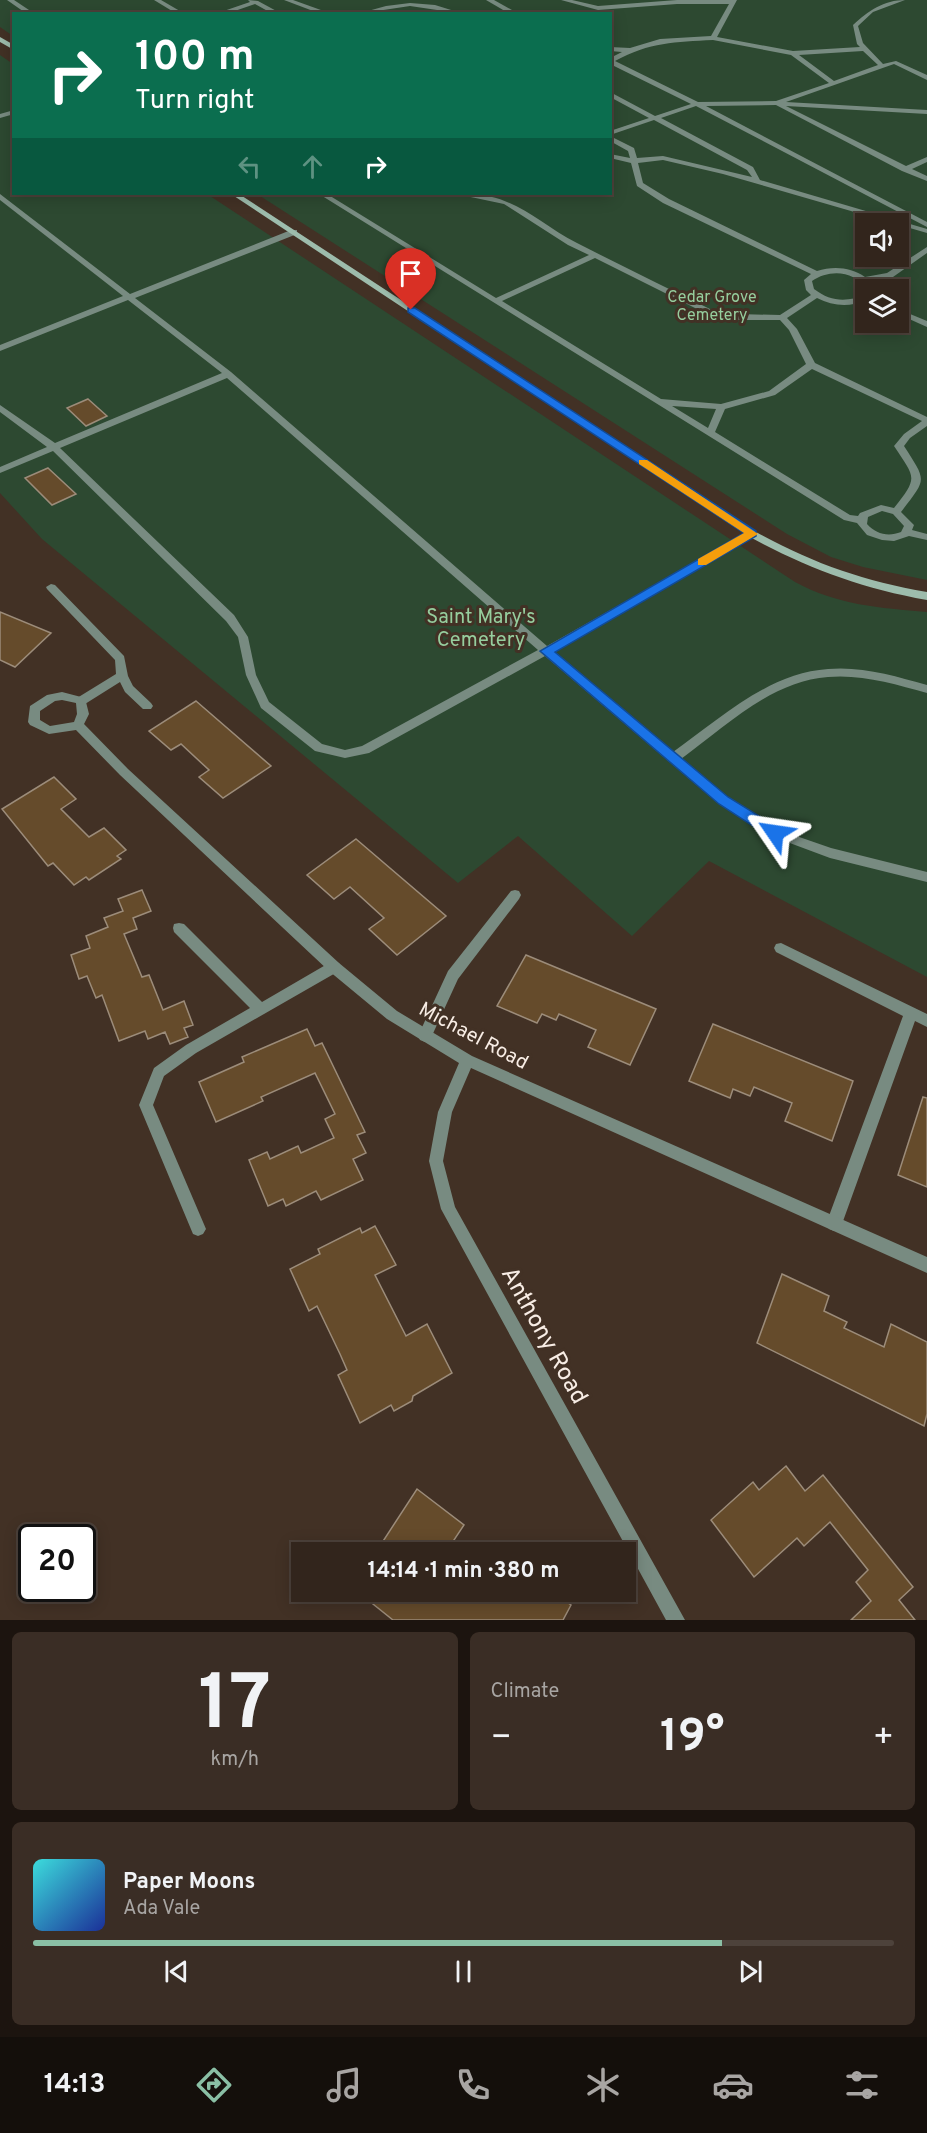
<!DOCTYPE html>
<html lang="en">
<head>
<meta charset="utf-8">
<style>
  :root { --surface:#32251c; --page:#3a2d25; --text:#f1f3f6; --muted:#a8a5a3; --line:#4d423b; --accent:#8abfa5 }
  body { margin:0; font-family:Overpass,sans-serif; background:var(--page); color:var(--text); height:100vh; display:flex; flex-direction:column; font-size:22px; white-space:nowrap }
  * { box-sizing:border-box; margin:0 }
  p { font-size:20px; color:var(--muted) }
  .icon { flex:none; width:33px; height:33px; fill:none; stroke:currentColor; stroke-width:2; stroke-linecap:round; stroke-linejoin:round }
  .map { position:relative; height:1620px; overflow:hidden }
  .panel { display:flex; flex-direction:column; gap:12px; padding:12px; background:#1c140f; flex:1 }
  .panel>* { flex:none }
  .hud { position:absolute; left:12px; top:12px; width:600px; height:183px; border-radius:0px; box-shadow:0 3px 15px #0003,0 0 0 2px var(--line); background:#0b6e4f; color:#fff; overflow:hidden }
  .tools { position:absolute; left:855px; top:213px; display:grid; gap:12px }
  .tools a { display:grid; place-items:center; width:54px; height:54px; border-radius:0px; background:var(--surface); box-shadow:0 3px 15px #0003,0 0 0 2px var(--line); font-size:30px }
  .speed { position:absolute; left:18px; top:1524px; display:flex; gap:12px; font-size:30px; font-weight:700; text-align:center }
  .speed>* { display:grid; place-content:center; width:78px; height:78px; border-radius:50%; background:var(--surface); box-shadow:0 3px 15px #0003,0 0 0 2px var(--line); line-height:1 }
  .speed .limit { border:3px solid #111; border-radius:9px; background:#fff; color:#111 }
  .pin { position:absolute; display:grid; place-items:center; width:51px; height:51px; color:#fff; margin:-62px -26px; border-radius:50% 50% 50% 0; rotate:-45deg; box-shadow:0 0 6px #0007 }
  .pin .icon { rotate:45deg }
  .me { position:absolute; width:66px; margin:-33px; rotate:302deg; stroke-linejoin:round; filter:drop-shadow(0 0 4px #0008) }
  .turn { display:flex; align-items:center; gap:21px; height:126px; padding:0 24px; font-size:27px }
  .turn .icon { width:78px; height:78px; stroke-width:2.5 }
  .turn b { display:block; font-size:42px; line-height:51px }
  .lanes { display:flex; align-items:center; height:57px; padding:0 24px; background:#0003; justify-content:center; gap:30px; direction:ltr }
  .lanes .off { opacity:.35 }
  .big { font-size:45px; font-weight:700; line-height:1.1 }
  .panel .card { flex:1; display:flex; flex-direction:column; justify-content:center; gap:9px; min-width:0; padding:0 21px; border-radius:9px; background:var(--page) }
  .panel .dial { align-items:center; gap:0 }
  .dial b { font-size:78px; line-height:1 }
  .song { display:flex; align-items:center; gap:18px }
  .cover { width:72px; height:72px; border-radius:9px; background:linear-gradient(135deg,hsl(180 70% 55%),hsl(230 70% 35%)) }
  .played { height:6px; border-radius:3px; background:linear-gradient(90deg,var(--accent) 80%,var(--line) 80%) }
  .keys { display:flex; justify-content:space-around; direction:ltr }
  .heat { display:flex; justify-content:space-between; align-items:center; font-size:33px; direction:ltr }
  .panel .tiles { flex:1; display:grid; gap:12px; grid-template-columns:1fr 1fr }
  .card:last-child { grid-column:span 2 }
  .trip { position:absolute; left:291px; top:1542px; width:345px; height:60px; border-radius:0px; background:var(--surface); box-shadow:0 3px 15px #0003,0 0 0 2px var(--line); font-weight:700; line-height:60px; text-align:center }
  .dock { display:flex; height:96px; justify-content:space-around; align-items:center; background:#140f0b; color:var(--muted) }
  .dock .icon { width:42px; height:42px }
  .dock .active { color:var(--accent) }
  .dock b { font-size:27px; color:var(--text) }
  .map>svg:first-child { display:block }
  .green { fill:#2d4931; fill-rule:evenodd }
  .building { fill:#654b2b; stroke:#9c8c7a; stroke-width:1.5 }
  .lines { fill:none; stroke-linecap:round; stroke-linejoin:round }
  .lane { fill:#788b81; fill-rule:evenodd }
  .street { fill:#788b81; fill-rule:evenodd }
  .secondary { fill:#9dbcac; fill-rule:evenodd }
  .route { fill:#1a73e8; stroke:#114b97; stroke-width:1.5 }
  .slow { fill:#f59e0b }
  .labels { text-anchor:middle; stroke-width:6; stroke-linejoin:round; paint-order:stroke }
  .far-park-label { font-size:16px; fill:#96ce9e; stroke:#423125 }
  .park-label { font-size:20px; fill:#96ce9e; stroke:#423125 }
  .street-label { font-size:20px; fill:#f8ede5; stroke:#423125 }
  .near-street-label { font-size:24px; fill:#f8ede5; stroke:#423125 }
</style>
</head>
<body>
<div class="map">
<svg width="927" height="1620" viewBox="0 0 927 1620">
  <rect width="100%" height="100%" fill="#423125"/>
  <!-- green -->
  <g class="green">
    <path d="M0 0H927V580L863 567 831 557 787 534 257 194H610V14H14L13 36 0 27ZM866 224H898V256H866ZM866 290H898V322H866Z"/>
    <path d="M0 55 13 64 14 194H207L795 582C837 605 880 608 927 612V977L709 861 632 936 518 836 458 883 42 539 0 493Z"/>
  </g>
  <!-- building -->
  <g class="building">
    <polygon points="88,399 107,416 86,426 67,408"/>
    <polygon points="48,468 76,494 52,505 25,478"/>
    <polygon points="0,612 51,633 15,667 0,660"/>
    <polygon points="196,701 271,766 223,798 199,777 209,770 181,744 171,750 149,731"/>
    <polygon points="54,777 76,799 61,809 89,837 104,828 126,850 117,856 121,859 89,880 86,877 74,885 53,863 48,866 2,809"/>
    <polygon points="356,839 446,916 397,955 369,929 384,918 350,887 334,899 307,875"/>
    <polygon points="142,890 151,911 133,918 137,929 124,934 142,977 149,975 163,1010 184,1001 193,1025 184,1028 188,1037 170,1044 165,1032 148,1039 145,1031 119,1041 102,995 96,998 87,976 79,979 71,955 90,948 86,936 108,927 104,918 123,911 118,899"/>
    <polygon points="526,955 656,1009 630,1065 588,1047 596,1030 559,1014 556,1020 542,1014 537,1023 497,1006"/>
    <polygon points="713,1024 853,1081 832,1141 785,1121 792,1103 754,1087 750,1096 733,1089 730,1098 689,1081"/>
    <polygon points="307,1029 315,1046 322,1043 365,1132 357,1135 366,1153 353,1159 363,1180 321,1200 316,1191 286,1206 283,1199 268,1206 249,1160 267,1152 270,1159 298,1146 301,1153 334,1138 325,1119 335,1114 315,1073 261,1097 263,1101 216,1122 199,1082 244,1062 242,1057"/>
    <polygon points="923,1097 927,1098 927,1187 898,1175"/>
    <polygon points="375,1226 396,1265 375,1275 406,1336 427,1324 452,1373 413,1396 412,1401 394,1411 391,1405 360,1423 338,1375 347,1370 340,1354 317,1306 309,1311 290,1269 320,1254 318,1249 360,1228 362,1233"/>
    <polygon points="782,1274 829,1296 824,1311 847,1322 844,1328 884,1347 891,1324 927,1342 927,1414 924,1426 757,1343"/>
    <polygon points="786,1466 805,1491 823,1475 913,1587 899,1600 915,1620 851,1620 871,1601 856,1582 868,1570 830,1522 804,1546 797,1538 754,1577 711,1520 753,1482 759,1490"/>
    <polygon points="417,1489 464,1525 446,1552 376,1552"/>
    <polygon points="358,1592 552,1592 571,1605 563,1620 393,1620"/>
  </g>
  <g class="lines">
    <!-- lane -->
    <g class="lane">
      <polygon points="7,0 14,0 35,14 27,14"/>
      <polygon points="154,0 161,0 185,14 177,14"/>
      <polygon points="248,0 258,1 282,14 273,14 255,4 226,14 215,14 250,2"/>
      <polygon points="284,0 293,0 332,14 321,14"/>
      <polygon points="486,0 494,0 519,14 510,14"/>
      <path d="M561 0H572L598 6 677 0H737L717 37 793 51 860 47 857 44 853 25C868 11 884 0 905 0L873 12 858 26 863 43 883 64 896 61 927 75V80L894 64 786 102 927 110V114L786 106 906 166 927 157V162L912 169 927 176V181L902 171 776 105 706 106 927 222V227L696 106 661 118 753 167 760 180 927 229V233L723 174 663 160 638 163 643 183 669 199 817 271C833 266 851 267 865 277L887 273 927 247V253L893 277 869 281 874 290H866C855 270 829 269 812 281L814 289C831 302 846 302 866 295V300C849 308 833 306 817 298L787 318 797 329 815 363 927 417V426L910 438 904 446C927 482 927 478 901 512L914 525 912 530 927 534V540L909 536 894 541 882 540 867 535 857 523 844 520 319 194H327L496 298 589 255 568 245 504 204 466 196V194C515 194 536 222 577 243 622 266 667 288 712 310L737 314 780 315 811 295 806 290 804 280 811 274 663 203 637 186 631 163 610 158V154L630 158 628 151 610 141V136L634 148 637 158 663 156 752 177 747 170 654 120 610 135V131L649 118 610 97V92L655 116 691 104 610 64V58L622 52 610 51V47L630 48 660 39 711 36 729 4H677L598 10ZM713 40 791 55 829 83 776 101 698 102 615 61C650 42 675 42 713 40ZM863 51 878 65 834 81 799 55ZM595 258 707 314 737 320H780L789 330 806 364 769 391 721 404 661 399 502 301ZM812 369 922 421 904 434 894 446C915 478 919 477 894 508L881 505 860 513 858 516 850 515 715 432 725 409 775 395ZM672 406 716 409 708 428ZM882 511 893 514 904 526 901 532C888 537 876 534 867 524L868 517Z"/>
      <polygon points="410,3 435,5 464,14 410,6 357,14 386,6"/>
      <polygon points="14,110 14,114 0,118 0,114"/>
      <path d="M0 194 130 294 291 230H297V234L135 298 231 372 547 646 748 532H756V536L554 652 673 752C720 719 768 673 828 669 862 666 895 676 927 685V693C895 684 861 674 828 677 771 681 725 727 681 759L727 798 779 830 831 848 927 872V882L830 858 771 836 719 804 545 656 369 753 345 758 315 751 261 708 246 675 238 637 226 621 53 451 0 473V467L47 447 0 412V405L55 443 222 373 128 300 0 351V345L123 296 0 200ZM227 378 538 650 362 746 345 750 322 744 269 702 256 675 248 637 234 615 60 448Z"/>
      <polygon points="898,309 927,321 927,327 898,314"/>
      <polygon points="51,584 55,585 124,656 128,676 133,686 151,703 153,706 151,709 143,709 125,692 120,682 85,704 77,704 75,701 77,698 116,674 115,660 47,589 46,587"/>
      <polygon points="515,890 519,891 521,895 519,899 458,979 430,1040 425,1042 420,1040 418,1036 448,971 511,891"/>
      <polygon points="179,923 184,924 262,1002 329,963 334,961 339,963 341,967 339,971 196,1053 164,1076 153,1105 206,1229 203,1234 198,1236 193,1234 139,1105 154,1068 186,1045 250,1008 174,932 173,928 174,924"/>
      <polygon points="781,943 927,1014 927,1027 915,1021 842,1224 839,1229 834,1231 829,1229 826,1224 903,1016 776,952 774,948 776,944"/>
    </g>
    <!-- street -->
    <path class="street" d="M62 692 85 698 89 714 84 724 128 769 339 963 397 1011 472 1056 927 1257V1273L471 1068 452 1112 443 1161 455 1207 685 1620H666L441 1209 429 1161 438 1112 459 1063 387 1019 329 971 120 775 76 730 49 734 30 725 28 722 30 706 47 695ZM62 700 76 703 77 714 74 722 50 726 40 720V711L55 701Z"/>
    <!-- secondary -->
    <g class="secondary">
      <polygon points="0,37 14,45 14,50 0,42"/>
      <path d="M231 194H239L756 532C812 563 863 581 927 592V600C861 588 807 568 748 536Z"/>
    </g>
  </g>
  <!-- route -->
  <polygon class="route" points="408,308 415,308 756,531 756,536 555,652 728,797 780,829 780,837 770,837 719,804 540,651 744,533 408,312"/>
  <!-- slow -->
  <polygon class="slow" points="639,460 647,460 758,534 706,565 698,565 698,559 744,533 639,464"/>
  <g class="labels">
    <!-- far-park labels -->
    <g class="far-park-label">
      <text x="712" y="302">Cedar Grove<tspan x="712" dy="18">Cemetery</tspan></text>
    </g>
    <!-- park labels -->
    <g class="park-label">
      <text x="481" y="623">Saint Mary's<tspan x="481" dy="23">Cemetery</tspan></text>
    </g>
    <!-- street labels -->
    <g class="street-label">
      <text transform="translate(474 1035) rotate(28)" y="7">Michael Road</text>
    </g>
    <!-- near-street labels -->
    <g class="near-street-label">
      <text transform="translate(545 1335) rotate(61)" y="8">Anthony Road</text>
    </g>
  </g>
</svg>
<div class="tools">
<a><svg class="icon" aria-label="sound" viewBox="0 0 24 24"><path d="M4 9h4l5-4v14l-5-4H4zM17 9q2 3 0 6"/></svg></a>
<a><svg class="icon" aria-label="layers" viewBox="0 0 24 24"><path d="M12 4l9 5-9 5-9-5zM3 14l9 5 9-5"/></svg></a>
</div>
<div class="speed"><div class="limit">20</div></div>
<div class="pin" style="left:411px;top:310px;background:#d93025"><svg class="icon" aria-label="arrive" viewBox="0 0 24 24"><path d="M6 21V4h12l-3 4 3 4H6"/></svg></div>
<svg class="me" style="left:775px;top:833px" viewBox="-20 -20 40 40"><path d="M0-17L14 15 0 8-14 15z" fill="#1a73e8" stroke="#fff" stroke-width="4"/></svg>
<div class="trip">14:14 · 1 min · 380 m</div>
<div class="hud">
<div class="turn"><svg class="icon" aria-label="right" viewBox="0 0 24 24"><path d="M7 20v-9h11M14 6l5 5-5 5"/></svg><div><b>100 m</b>Turn right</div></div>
<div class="lanes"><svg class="icon off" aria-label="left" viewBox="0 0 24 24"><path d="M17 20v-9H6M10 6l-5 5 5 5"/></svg><svg class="icon off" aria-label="ahead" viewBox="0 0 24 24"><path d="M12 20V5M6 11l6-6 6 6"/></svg><svg class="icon" aria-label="right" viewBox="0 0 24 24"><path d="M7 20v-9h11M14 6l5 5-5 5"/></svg></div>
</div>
</div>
<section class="panel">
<div class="tiles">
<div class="card dial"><b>17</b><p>km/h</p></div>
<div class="card"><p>Climate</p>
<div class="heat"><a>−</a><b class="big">19°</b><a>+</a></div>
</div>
<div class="card">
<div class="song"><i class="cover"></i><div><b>Paper Moons</b><p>Ada Vale</p></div></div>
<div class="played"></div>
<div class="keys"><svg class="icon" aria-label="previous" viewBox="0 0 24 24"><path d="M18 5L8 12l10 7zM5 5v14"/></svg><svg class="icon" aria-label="pause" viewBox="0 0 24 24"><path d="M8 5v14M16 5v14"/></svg><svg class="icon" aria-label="next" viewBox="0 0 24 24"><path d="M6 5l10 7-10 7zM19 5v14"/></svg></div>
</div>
</div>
</section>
<nav class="dock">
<b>14:13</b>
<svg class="icon active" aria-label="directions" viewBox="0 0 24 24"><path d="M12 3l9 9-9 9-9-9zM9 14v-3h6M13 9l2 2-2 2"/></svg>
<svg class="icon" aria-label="music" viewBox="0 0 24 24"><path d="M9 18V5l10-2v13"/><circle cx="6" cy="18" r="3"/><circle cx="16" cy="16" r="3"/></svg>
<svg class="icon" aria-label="phone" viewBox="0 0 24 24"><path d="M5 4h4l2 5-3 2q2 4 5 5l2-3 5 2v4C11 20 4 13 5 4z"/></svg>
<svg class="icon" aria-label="climate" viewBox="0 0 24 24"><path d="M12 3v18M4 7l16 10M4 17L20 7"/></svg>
<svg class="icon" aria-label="car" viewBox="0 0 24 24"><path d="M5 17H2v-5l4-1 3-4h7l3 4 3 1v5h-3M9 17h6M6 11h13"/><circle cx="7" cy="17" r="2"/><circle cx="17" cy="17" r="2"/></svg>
<svg class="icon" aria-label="filters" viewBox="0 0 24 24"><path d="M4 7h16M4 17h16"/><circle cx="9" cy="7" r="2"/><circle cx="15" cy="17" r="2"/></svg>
</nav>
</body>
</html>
